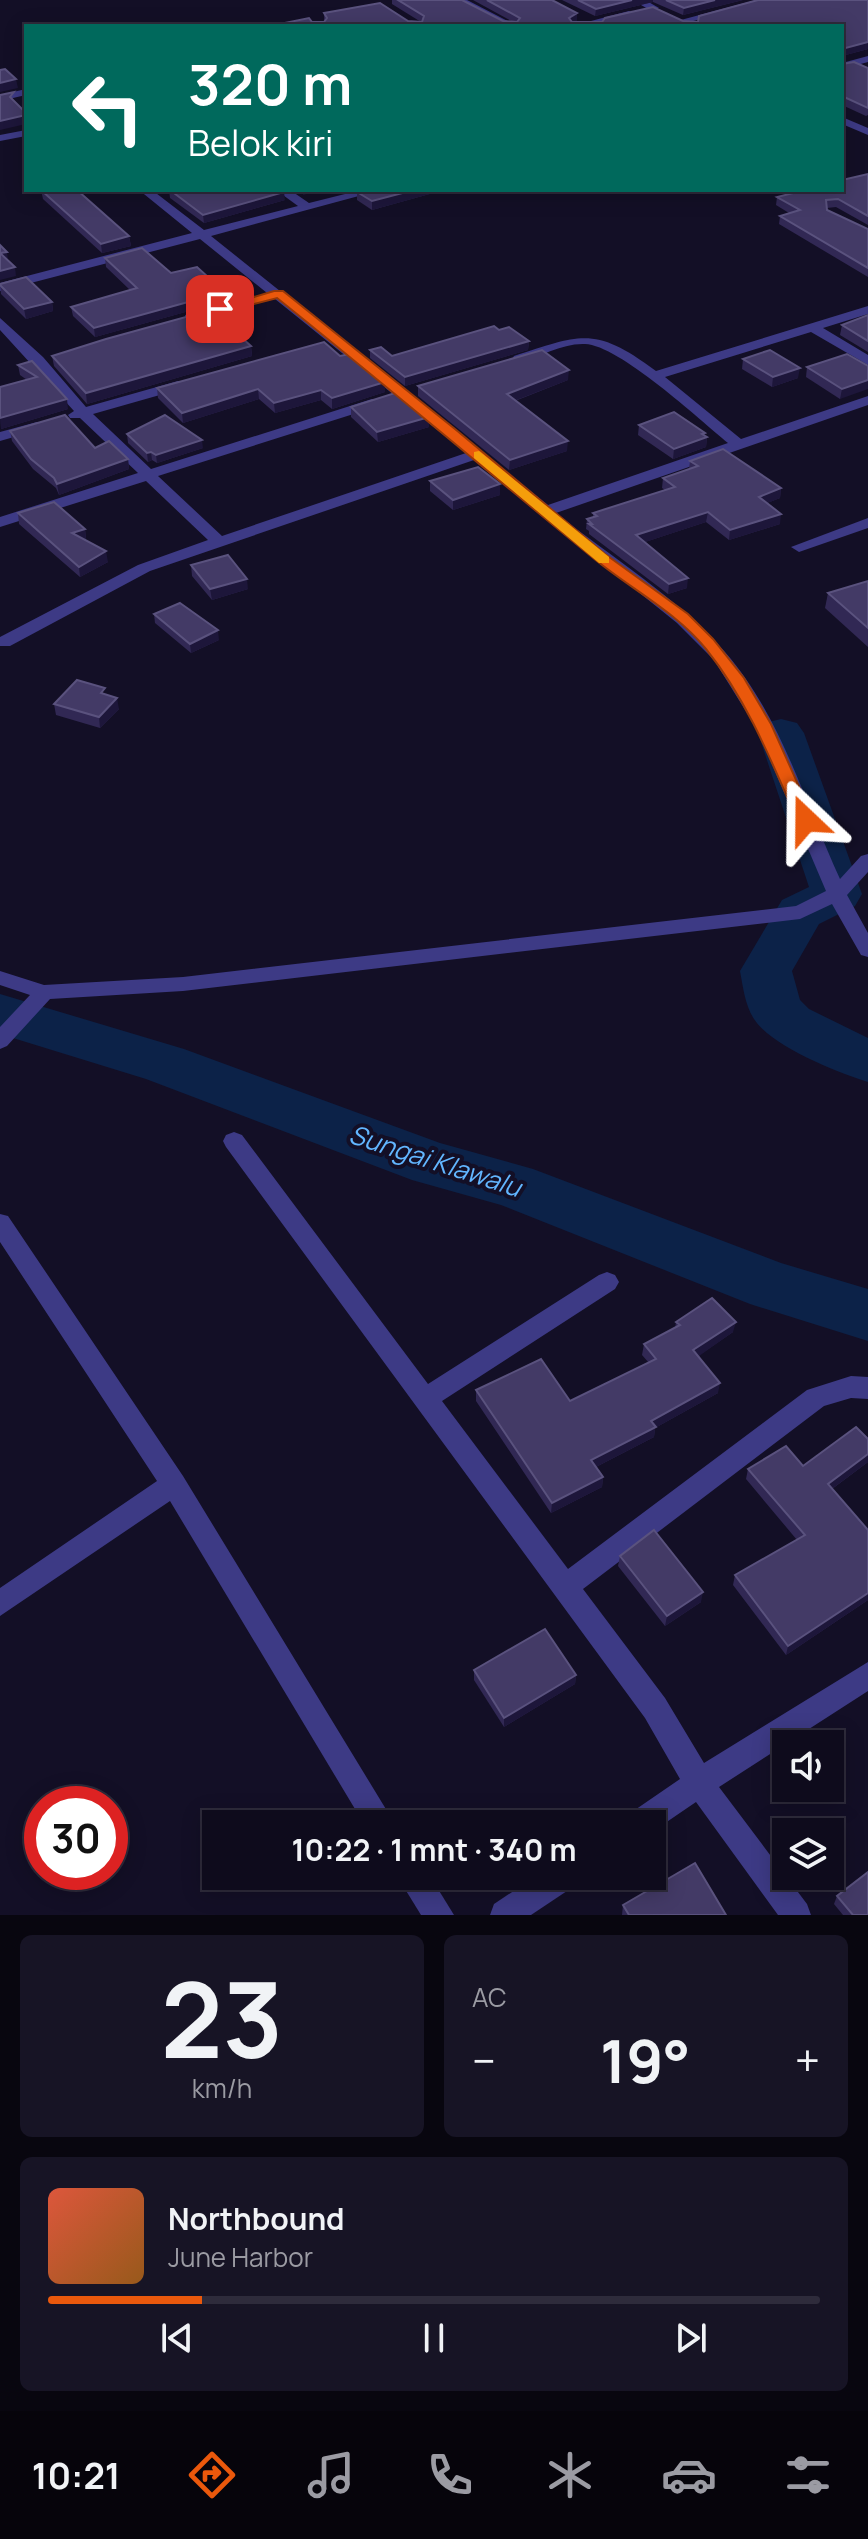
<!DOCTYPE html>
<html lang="id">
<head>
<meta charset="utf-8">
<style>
  :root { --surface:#0e0b1c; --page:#171425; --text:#f1f3f6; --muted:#9b9ba3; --line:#2e2b3b; --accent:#ea580c }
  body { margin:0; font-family:Manrope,sans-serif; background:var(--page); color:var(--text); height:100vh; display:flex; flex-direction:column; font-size:30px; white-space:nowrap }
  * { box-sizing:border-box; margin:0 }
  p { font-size:26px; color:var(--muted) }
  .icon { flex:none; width:44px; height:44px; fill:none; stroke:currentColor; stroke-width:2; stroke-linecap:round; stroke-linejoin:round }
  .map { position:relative; height:1915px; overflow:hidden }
  .side { display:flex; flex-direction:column; gap:20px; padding:20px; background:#08060f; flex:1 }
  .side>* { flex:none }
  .banner { position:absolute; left:24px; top:24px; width:820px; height:168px; border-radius:0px; box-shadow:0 4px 20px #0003,0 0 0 2px var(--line); background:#00695c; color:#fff; overflow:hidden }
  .fabs { position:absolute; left:772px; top:1730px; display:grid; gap:16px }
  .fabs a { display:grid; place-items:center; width:72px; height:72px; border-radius:0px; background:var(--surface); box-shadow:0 4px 20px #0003,0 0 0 2px var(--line); font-size:40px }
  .speed { position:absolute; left:24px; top:1786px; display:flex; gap:16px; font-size:40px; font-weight:700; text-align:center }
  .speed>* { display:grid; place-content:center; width:104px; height:104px; border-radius:50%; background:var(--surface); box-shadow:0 4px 20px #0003,0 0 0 2px var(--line); line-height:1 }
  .speed .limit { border:12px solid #d22; background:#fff; color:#111 }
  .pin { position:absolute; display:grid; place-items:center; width:68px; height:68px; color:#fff; margin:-34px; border-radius:16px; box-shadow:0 4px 12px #0006 }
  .me { position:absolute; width:88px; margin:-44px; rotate:337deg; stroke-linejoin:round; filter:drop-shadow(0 0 6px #0008) }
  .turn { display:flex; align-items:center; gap:28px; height:168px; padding:0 32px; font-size:36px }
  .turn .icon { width:104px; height:104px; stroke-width:2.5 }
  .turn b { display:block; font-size:56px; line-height:68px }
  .big { font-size:60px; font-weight:700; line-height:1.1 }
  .side .card { flex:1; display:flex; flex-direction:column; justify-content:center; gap:12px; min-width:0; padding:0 28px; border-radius:12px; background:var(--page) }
  .side .dial { align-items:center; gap:0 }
  .dial b { font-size:104px; line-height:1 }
  .song { display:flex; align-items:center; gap:24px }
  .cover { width:96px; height:96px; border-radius:12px; background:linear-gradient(135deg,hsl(10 70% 55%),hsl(30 70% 35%)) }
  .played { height:8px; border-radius:4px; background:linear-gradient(90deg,var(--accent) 20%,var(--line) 20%) }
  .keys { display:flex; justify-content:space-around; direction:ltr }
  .heat { display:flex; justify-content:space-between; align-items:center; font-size:44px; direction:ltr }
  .side .tiles { flex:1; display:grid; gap:20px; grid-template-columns:1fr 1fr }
  .card:last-child { grid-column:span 2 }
  .trip { position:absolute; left:202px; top:1810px; width:464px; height:80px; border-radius:0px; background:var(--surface); box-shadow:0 4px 20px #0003,0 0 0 2px var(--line); font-weight:700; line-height:80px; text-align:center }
  .dock { display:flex; height:128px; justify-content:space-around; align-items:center; background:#06040b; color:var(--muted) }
  .dock .icon { width:56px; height:56px }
  .dock .selected { color:var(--accent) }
  .dock b { font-size:36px; color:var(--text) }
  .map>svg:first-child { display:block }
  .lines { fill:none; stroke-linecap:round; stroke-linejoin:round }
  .river { fill:#0c2248; fill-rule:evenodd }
  .minor { fill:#3d3a85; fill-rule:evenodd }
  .wall { fill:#312854 }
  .shaded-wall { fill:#1d163a }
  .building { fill:#433a66; stroke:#5a527e; stroke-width:2 }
  .route { fill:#ea580c; stroke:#983908; stroke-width:2 }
  .slow { fill:#f59e0b }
  .labels { text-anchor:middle; stroke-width:8; stroke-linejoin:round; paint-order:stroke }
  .water-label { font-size:26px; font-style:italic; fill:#62b6ff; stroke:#130f26 }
</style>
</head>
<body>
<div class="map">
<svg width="868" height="1915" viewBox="0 0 868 1915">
  <rect width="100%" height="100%" fill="#130f26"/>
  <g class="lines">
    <!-- river -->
    <g class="river">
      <path d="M781 719 797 723 804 733 862 894 855 906 819 924 792 971 800 1000 809 1009 868 1038V1082C838 1073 771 1046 754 1019 745 1005 743 987 740 971L782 900 809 887 758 733 765 723Z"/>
      <polygon points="0,994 184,1049 440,1143 533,1169 781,1263 868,1289 868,1341 750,1304 501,1205 412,1180 146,1079 0,1034"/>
    </g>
    <!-- minor -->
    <g class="minor">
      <polygon points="454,0 467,0 517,26 504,26"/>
      <polygon points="632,0 645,0 659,8 650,10"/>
      <polygon points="756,0 773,0 682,24 677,21"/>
      <polygon points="629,11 634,14 633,16 590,26 572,26"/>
      <polygon points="868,56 868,62 842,69 842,63"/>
      <polygon points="26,89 26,95 0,101 0,95"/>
      <polygon points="842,117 868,128 868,135 842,124"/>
      <polygon points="26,130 26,136 0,141 0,135"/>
      <path d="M139 190H152L204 230 298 206 276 190H290L309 203 361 190H381L211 236 548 505 728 443C700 420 619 345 585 344 562 343 540 357 519 363L512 359 514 356C582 334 595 326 656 371L868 306V314L823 328 868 355V365L811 332 665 377 741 439 868 396V405L556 513C612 558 677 597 725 652 781 716 805 803 840 879L861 856 868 854V872L847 895 868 933V957L861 955 832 904 800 919 183 991 50 999 7 1046 0 1049V1027L30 995 0 985V971L44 985 183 977 796 906 826 891 757 729 714 660 677 623 474 460 150 571 10 646H0V637L138 565 208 540 146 481 0 527V517L138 473 80 418H70L68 415 74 411 0 330V318L43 357 86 407 178 381H188V387L93 414 151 469 372 399H382V405L158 476 222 536 466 453 275 299 185 321V315L267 293 200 239 0 291V283L192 233Z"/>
      <polygon points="37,422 44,426 42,429 0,441 0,432"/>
      <polygon points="868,518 868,528 799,552 791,547"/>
      <polygon points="234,1132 242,1135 428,1384 599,1275 607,1272 615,1275 619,1282 615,1289 442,1401 568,1569 807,1390 851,1376 868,1377 868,1399 851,1398 824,1406 583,1589 665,1698 704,1763 868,1662 868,1691 719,1787 807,1904 811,1915 778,1915 696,1802 652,1832 652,1824 624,1824 629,1814 680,1779 645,1718 226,1147 223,1141 226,1135"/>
      <polygon points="0,1214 8,1216 183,1476 395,1824 364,1824 170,1501 0,1616 0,1588 157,1481 0,1242"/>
      <polygon points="397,1876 430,1876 454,1915 421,1915"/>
      <polygon points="536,1876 577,1876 573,1887 531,1915 490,1915 494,1904"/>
    </g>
  </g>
  <!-- wall -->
  <g class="wall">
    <polygon points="392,0 462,0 503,21 513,22 473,0 552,0 577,13 577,21 575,22 698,22 868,0 868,49 842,56 842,26 312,22 324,22 324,13 421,22 392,4"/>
    <polygon points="562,0 743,0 683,15 653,2 595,16"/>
    <polygon points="842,64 868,68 868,115 866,116 842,105"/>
    <polygon points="868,174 868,225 836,207 827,208 827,210 868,229 868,277 779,224 780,216 789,213 776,205 777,197"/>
    <polygon points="41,190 129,236 131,246 102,253 43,199"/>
    <polygon points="169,190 285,200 204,223 170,198"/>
    <polygon points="362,190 444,190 372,210 357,200 357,192"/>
    <polygon points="105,258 171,273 219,287 220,296 199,302 200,308 95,337 73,316 71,307 130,290 106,267"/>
    <polygon points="0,284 52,302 53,311 26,319 1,294"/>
    <polygon points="868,315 868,352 840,335 842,325"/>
    <polygon points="499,330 529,341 528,350 405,386 370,358 370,350 392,356"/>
    <polygon points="251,346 252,356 87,404 54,366 52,356"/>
    <polygon points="340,356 385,382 385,392 332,409 321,400 275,413 259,399 183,423 158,398 157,388"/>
    <polygon points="743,359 798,378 772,387 742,369"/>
    <polygon points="32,361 68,409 1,429 0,387 27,380 20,375 18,365"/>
    <polygon points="868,366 840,399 806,377 807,367"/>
    <polygon points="568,380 515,401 567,451 509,470 418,396 418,386"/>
    <polygon points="351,407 429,427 378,442 351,417"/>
    <polygon points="639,425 705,433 705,436 707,437 706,447 673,459 638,435"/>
    <polygon points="10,431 95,448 128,459 129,469 59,495 56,488 33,469 12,441"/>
    <polygon points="127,434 203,448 157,463 152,460 148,462 128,443"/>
    <polygon points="690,461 781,488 780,498 767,503 780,524 729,540 706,522 645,542 687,588 668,594 589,534 589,531 586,529 587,519 593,517 593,513 665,490 662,488 663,478 689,469"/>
    <polygon points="430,481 500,484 500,495 453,510 430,491"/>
    <polygon points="18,513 85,529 86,539 85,540 108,562 80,577 19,524"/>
    <polygon points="191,565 248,589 212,600 192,576"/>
    <polygon points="868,581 868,647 825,608 828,593"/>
    <polygon points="154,614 219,640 191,653 155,623"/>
    <polygon points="106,694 119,709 100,728 56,715 54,704"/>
    <polygon points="676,1322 733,1332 698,1356 718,1393 655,1428 654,1437 596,1467 603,1477 602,1487 551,1513 476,1401 476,1390 570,1401 649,1363 642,1355 644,1344 675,1328"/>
    <polygon points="868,1439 868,1462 832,1489 868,1530 868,1600 786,1655 733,1585 735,1575 797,1540 746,1479 748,1469 803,1466"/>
    <polygon points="620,1556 701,1602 665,1626 618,1566"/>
    <polygon points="474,1670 576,1675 575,1684 504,1727 474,1680"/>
    <polygon points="837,1896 868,1915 843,1915 834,1904"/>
    <polygon points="623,1905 726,1915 622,1915"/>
  </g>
  <!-- shaded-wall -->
  <g class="shaded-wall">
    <polygon points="632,0 653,0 653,2 595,16 596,9"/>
    <polygon points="715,0 743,0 683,15 684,8"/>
    <polygon points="577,13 577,21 569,25 569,18"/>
    <polygon points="868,42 868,49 842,56 842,49"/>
    <polygon points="16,79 18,88 0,92 0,83"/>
    <polygon points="26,115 26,124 0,130 0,121"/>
    <polygon points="303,190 323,190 303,195"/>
    <polygon points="414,190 444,190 372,210 372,201"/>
    <polygon points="284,192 285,200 204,223 203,215"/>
    <polygon points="129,236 131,246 102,253 101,244"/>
    <polygon points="7,252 8,260 0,253"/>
    <polygon points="15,267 16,276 0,280 0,271"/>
    <polygon points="219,287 220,296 199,302 200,308 95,337 94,328 193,294"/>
    <polygon points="52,302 53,311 26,319 24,309"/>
    <polygon points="529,341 528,350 405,386 405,377"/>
    <polygon points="251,346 252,356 87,404 86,393"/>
    <polygon points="800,368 798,378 772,387 773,377"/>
    <polygon points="569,370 568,380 506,404 507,394"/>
    <polygon points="868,380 868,389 840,399 842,389"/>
    <polygon points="385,382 385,392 332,409 332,398"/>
    <polygon points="258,389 259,399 183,423 182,413"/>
    <polygon points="321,390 321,400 275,413 274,403"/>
    <polygon points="67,399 68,409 1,429 0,418"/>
    <polygon points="429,417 429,427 378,442 377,432"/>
    <polygon points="705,433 705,438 707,437 706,447 673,459 674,449"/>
    <polygon points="202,440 203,448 157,463 156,455"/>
    <polygon points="568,441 567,451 509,470 510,460"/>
    <polygon points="151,452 152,460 148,462 147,453"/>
    <polygon points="128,459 129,469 59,495 57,484"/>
    <polygon points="500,484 500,495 453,510 453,500"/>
    <polygon points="781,488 780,498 758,507 759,497"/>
    <polygon points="708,512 706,522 636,545 636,535"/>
    <polygon points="781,514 780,524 729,540 730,530"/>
    <polygon points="85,529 86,539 74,544 72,533"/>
    <polygon points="106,551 108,562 80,577 79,567"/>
    <polygon points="688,578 687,588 668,594 669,584"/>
    <polygon points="247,579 248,589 212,600 210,589"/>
    <polygon points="218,630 219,640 191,653 190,644"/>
    <polygon points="117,698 119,709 100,728 99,717"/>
    <polygon points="736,1322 733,1332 692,1361 693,1350"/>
    <polygon points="720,1383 718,1393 655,1428 654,1437 590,1470 591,1460 651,1421"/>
    <polygon points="868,1454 868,1462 825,1494 828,1484"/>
    <polygon points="603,1477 602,1487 551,1513 552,1503"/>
    <polygon points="703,1592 701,1602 665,1626 667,1616"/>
    <polygon points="868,1593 868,1600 786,1655 788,1646"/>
    <polygon points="576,1675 575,1684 504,1727 504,1718"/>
  </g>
  <!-- building -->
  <g class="building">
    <polygon points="398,0 462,0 503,21 517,22 520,18 487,0 552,0 577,13 569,18 572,22 602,22 605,18 653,7 683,21 698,22 699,16 758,0 868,0 868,42 842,49 842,26 270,26 309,18 312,22 324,22 327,18 324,13 380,3 408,21 422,22 424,16"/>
    <polygon points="578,0 632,0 596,9"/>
    <polygon points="666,0 715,0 684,8"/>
    <polygon points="854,62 868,68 868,108 842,96 842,64"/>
    <polygon points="5,69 16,79 0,83 0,70"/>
    <polygon points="14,92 10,97 26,113 26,115 0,121 0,95"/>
    <polygon points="868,174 868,216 838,199 826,200 827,210 868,229 868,268 780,216 800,210 777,197 805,190 842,190 842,180"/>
    <polygon points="41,190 77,190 129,236 101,244"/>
    <polygon points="170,190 282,190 284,192 203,215"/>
    <polygon points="362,190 414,190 372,201 357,192"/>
    <polygon points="0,245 7,252 0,253 15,267 0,271"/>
    <polygon points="142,248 171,273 197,267 219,287 193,294 199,299 94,328 71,307 137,288 105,258"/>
    <polygon points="26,277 52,302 24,309 0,285 0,284"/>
    <polygon points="211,310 251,346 86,393 52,356 106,339"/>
    <polygon points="868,315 868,341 842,325"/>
    <polygon points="494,326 499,330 509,327 529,341 405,377 370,350 381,347 392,356"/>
    <polygon points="324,342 340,356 350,354 385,382 332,398 321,390 274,403 258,389 182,413 157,388"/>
    <polygon points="542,350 569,370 507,394 568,441 510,460 418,386"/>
    <polygon points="770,350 800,368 773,377 743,359"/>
    <polygon points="847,354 868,366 868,380 842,389 807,367"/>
    <polygon points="32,361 67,399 0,418 0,387 37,377 18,365"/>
    <polygon points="398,392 429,417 377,432 351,407"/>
    <polygon points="674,412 705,433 702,434 707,437 674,449 639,425"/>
    <polygon points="65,415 95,448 109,441 128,459 57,484 54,478 31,459 10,431"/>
    <polygon points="165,415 202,440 156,455 151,452 147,453 127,434"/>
    <polygon points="723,449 781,488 759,497 781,514 730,530 708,512 636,535 688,578 669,584 589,524 592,524 587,519 597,516 593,513 675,487 663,478 698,466 690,461"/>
    <polygon points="478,467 500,484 453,500 430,481"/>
    <polygon points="54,502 85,529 72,533 106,551 79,567 18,513"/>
    <polygon points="228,555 247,579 210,589 191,565"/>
    <polygon points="868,581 868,628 828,593"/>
    <polygon points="180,603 218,630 190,644 154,614"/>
    <polygon points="77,680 105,688 101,693 117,698 99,717 54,704"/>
    <polygon points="712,1298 736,1322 693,1350 720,1383 651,1421 656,1427 591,1460 603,1477 552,1503 476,1390 541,1359 570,1401 656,1359 644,1344 680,1325 676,1322"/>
    <polygon points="856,1427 868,1439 868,1454 828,1484 868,1530 868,1593 788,1646 735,1575 805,1535 748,1469 786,1446 803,1466"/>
    <polygon points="654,1530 703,1592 667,1616 620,1556"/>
    <polygon points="545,1629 576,1675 504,1718 474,1670"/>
    <polygon points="695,1863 726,1915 629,1915 623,1905"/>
    <polygon points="868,1872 868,1915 853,1915 837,1896"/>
  </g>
  <!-- route -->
  <path class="route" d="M274 291H283L455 429 605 554 688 614 713 639 744 678 771 724 814 820 812 824 806 826 797 820C771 760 747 700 706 649 675 611 629 588 592 557 487 471 383 383 277 298L220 313 214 309Z"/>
  <!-- slow -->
  <polygon class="slow" points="479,451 609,557 609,563 599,563 474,458 474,452"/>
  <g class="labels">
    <!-- water labels -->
    <g class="water-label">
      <text transform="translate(435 1161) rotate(18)" y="9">Sungai Klawalu</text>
    </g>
  </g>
</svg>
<div class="fabs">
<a><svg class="icon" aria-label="sound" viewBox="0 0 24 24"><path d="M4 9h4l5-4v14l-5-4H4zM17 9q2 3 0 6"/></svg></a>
<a><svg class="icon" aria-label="layers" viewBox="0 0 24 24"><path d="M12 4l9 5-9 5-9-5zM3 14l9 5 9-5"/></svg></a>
</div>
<div class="speed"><div class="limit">30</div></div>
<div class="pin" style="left:220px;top:309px;background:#d93025"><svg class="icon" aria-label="arrive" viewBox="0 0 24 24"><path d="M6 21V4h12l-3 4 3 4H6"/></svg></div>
<svg class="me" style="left:806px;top:820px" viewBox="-20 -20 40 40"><path d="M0-17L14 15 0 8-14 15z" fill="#ea580c" stroke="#fff" stroke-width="4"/></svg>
<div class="trip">10:22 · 1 mnt · 340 m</div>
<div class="banner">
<div class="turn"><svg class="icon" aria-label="left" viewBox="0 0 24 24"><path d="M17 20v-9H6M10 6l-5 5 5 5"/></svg><div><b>320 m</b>Belok kiri</div></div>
</div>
</div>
<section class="side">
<div class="tiles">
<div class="card dial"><b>23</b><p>km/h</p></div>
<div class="card"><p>AC</p>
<div class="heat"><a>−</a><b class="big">19°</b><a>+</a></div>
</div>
<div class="card">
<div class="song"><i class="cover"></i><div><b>Northbound</b><p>June Harbor</p></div></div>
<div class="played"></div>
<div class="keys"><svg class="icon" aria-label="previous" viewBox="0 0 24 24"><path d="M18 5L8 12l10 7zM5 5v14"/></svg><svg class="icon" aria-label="pause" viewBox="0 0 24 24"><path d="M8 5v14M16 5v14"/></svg><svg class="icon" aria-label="next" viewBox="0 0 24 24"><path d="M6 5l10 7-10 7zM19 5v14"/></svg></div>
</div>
</div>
</section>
<nav class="dock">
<b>10:21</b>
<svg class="icon selected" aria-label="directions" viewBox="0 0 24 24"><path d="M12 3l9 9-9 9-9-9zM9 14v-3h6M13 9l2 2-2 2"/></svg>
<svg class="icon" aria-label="music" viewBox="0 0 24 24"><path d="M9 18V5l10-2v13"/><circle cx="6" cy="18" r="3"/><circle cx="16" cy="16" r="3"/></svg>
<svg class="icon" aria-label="phone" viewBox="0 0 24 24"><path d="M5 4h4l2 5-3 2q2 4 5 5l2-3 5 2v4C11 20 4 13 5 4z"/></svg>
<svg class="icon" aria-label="climate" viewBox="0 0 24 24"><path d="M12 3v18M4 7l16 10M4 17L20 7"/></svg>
<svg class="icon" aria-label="car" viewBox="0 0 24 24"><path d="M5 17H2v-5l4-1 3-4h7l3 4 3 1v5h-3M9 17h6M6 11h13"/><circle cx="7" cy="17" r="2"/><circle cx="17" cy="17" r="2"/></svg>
<svg class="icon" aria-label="filters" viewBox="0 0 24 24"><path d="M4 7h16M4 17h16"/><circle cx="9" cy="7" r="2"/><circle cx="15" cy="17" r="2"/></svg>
</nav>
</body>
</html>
